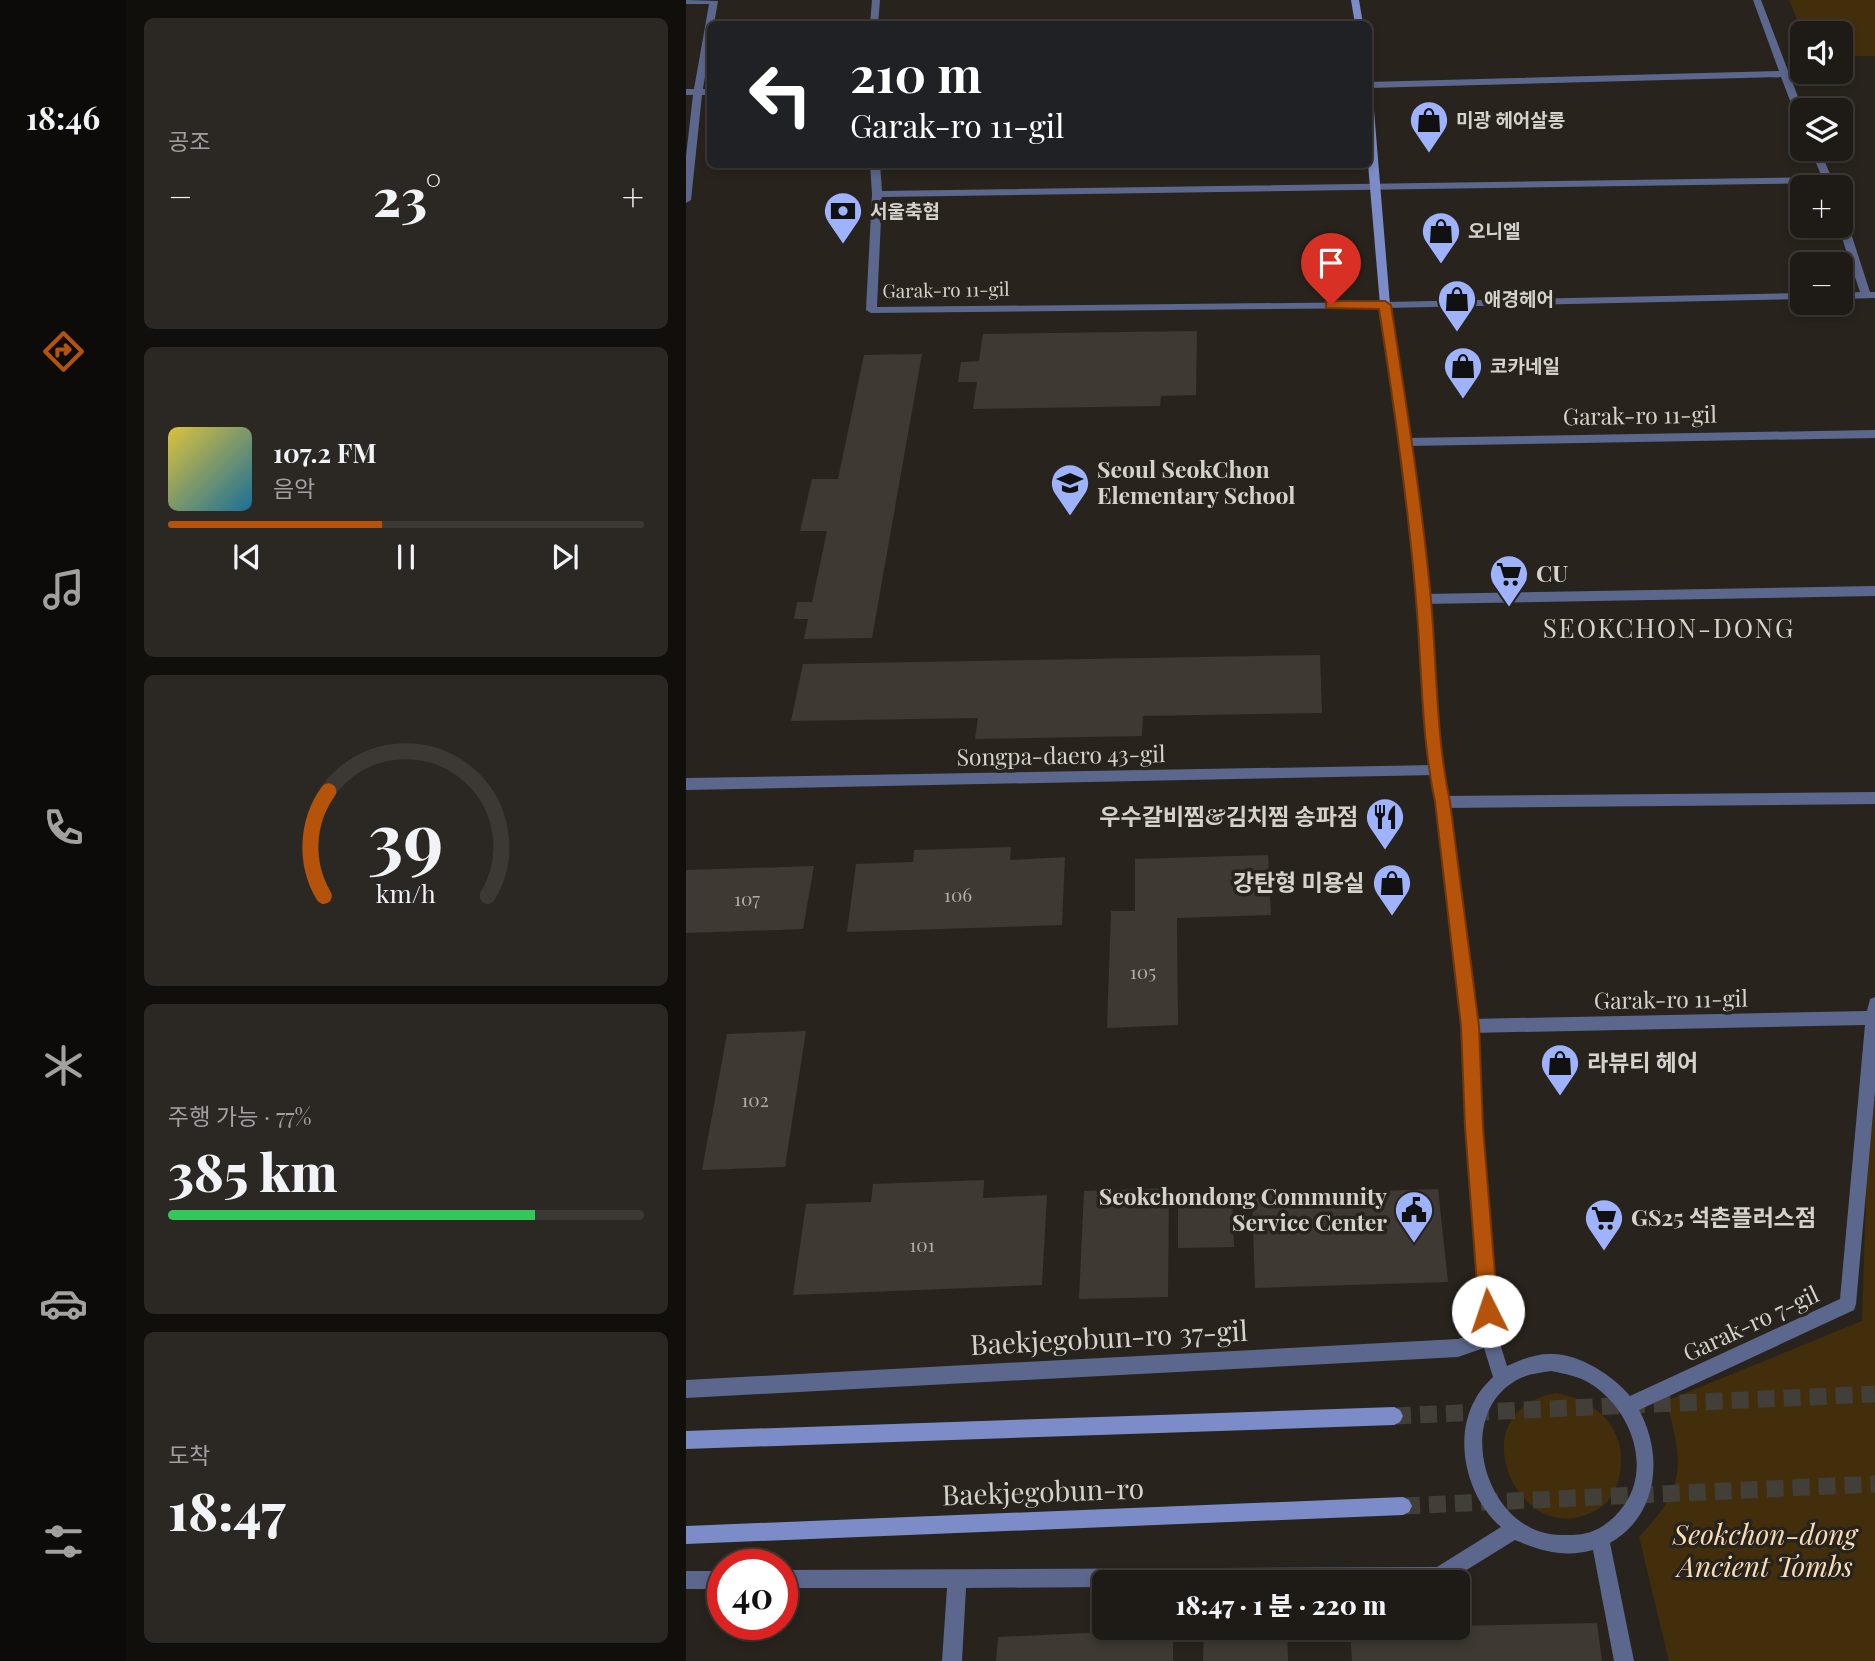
<!DOCTYPE html>
<html lang="ko">
<head>
<meta charset="utf-8">
<style>
  :root { --surface:#1e1b16; --page:#2b2823; --text:#f1f3f6; --muted:#a1a1a1; --line:#3c3935; --accent:#b45309 }
  body { margin:0; font-family:"Playfair Display","Noto Sans KR",serif; background:var(--page); color:var(--text); height:100vh; display:flex; flex-direction:column; font-size:26px; white-space:nowrap }
  * { box-sizing:border-box; margin:0 }
  p { font-size:23px; color:var(--muted) }
  .icon { flex:none; width:38px; height:38px; fill:none; stroke:currentColor; stroke-width:2; stroke-linecap:round; stroke-linejoin:round }
  .map { position:relative; flex:1; overflow:hidden }
  .drawer { display:flex; flex-direction:column; gap:18px; padding:18px; background:#100f0c; width:560px }
  .drawer>* { flex:none }
  .banner { position:absolute; left:21px; top:21px; width:665px; height:147px; border-radius:10px; box-shadow:0 4px 10px #0003,0 0 0 2px var(--line); background:#202124; color:#fff; overflow:hidden }
  .buttons { position:absolute; left:1104px; top:21px; display:grid; gap:14px }
  .buttons a { display:grid; place-items:center; width:63px; height:63px; border-radius:10px; background:var(--surface); box-shadow:0 4px 10px #0003,0 0 0 2px var(--line); font-size:35px }
  .speed { position:absolute; left:21px; top:1549px; display:flex; gap:14px; font-size:35px; font-weight:700; text-align:center }
  .speed>* { display:grid; place-content:center; width:91px; height:91px; border-radius:50%; background:var(--surface); box-shadow:0 4px 10px #0003,0 0 0 2px var(--line); line-height:1 }
  .speed .limit { border:10px solid #d22; background:#fff; color:#111 }
  .pin { position:absolute; display:grid; place-items:center; width:60px; height:60px; color:#fff; margin:-72px -30px; border-radius:50% 50% 50% 0; rotate:-45deg; box-shadow:0 0 7px #0007 }
  .pin .icon { rotate:45deg }
  .me { position:absolute; width:77px; margin:-38px; rotate:356deg; stroke-linejoin:round; filter:drop-shadow(0 0 5px #0008) }
  .turn { display:flex; align-items:center; gap:24px; height:147px; padding:0 28px; font-size:32px }
  .turn .icon { width:91px; height:91px; stroke-width:2.5 }
  .turn b { display:block; font-size:49px; line-height:60px }
  .big { font-size:52px; font-weight:800; line-height:1.1 }
  .drawer .widget { flex:1; display:flex; flex-direction:column; justify-content:center; gap:10px; min-width:0; padding:0 24px; border-radius:10px; background:var(--page) }
  .drawer .dial { align-items:center; gap:0 }
  .dial svg { height:182px; overflow:visible; fill:none; stroke:var(--line); stroke-width:7; stroke-linecap:round; text-anchor:middle }
  .dial text { fill:var(--text); stroke:none }
  .song { display:flex; align-items:center; gap:21px }
  .cover { width:84px; height:84px; border-radius:10px; background:linear-gradient(135deg,hsl(50 70% 55%),hsl(200 70% 35%)) }
  .played { height:7px; border-radius:4px; background:linear-gradient(90deg,var(--accent) 45%,var(--line) 45%) }
  .keys { display:flex; justify-content:space-around; direction:ltr }
  .heat { display:flex; justify-content:space-between; align-items:center; font-size:38px; direction:ltr }
  .charge { height:10px; border-radius:5px; background:linear-gradient(90deg,#34c759 77%,var(--line) 0) }
  .trip { position:absolute; left:406px; top:1570px; width:378px; height:70px; border-radius:10px; background:var(--surface); box-shadow:0 4px 10px #0003,0 0 0 2px var(--line); font-weight:800; line-height:70px; text-align:center }
  main { display:flex; flex:1; min-height:0 }
  .menu { display:flex; flex-direction:column; width:126px; justify-content:space-around; align-items:center; background:#0c0b09; color:var(--muted) }
  .menu .icon { width:49px; height:49px }
  .menu .selected { color:var(--accent) }
  .menu b { font-size:32px; color:var(--text) }
  .map>svg:first-child { display:block }
  .green { fill:#432e0c }
  .building { fill:#3e3932 }
  .lines { fill:none; stroke-linecap:round; stroke-linejoin:round }
  .secondary-tunnel { stroke:#423e38; stroke-width:17; stroke-dasharray:17 9; stroke-linecap:butt }
  .street { fill:#5c678d; fill-rule:evenodd }
  .secondary { fill:#7b8cc9; fill-rule:evenodd }
  .route { fill:#b45309; stroke:#753606; stroke-width:2 }
  .labels { text-anchor:middle; stroke-width:7; stroke-linejoin:round; paint-order:stroke }
  .far-poi-label { font-size:19px; font-weight:bold; fill:#d5d2ce; stroke:#28241d; text-anchor:start }
  .far-street-label { font-size:19px; fill:#d5d2ce; stroke:#28241d }
  .number-label { font-size:19px; fill:#afaca7 }
  .street-label { font-size:23px; fill:#d5d2ce; stroke:#28241d }
  .poi-label { font-size:23px; font-weight:bold; fill:#d5d2ce; stroke:#28241d; text-anchor:start }
  .quarter-label { font-size:26px; letter-spacing:2px; fill:#d5d2ce; stroke:#28241d }
  .near-street-label { font-size:28px; fill:#d5d2ce; stroke:#28241d }
  .near-park-label { font-size:28px; font-style:italic; fill:#faddb2; stroke:#28241d }
</style>
</head>
<body>
<main>
<nav class="menu">
<b>18:46</b>
<svg class="icon selected" aria-label="directions" viewBox="0 0 24 24"><path d="M12 3l9 9-9 9-9-9zM9 14v-3h6M13 9l2 2-2 2"/></svg>
<svg class="icon" aria-label="music" viewBox="0 0 24 24"><path d="M9 18V5l10-2v13"/><circle cx="6" cy="18" r="3"/><circle cx="16" cy="16" r="3"/></svg>
<svg class="icon" aria-label="phone" viewBox="0 0 24 24"><path d="M5 4h4l2 5-3 2q2 4 5 5l2-3 5 2v4C11 20 4 13 5 4z"/></svg>
<svg class="icon" aria-label="climate" viewBox="0 0 24 24"><path d="M12 3v18M4 7l16 10M4 17L20 7"/></svg>
<svg class="icon" aria-label="car" viewBox="0 0 24 24"><path d="M5 17H2v-5l4-1 3-4h7l3 4 3 1v5h-3M9 17h6M6 11h13"/><circle cx="7" cy="17" r="2"/><circle cx="17" cy="17" r="2"/></svg>
<svg class="icon" aria-label="filters" viewBox="0 0 24 24"><path d="M4 7h16M4 17h16"/><circle cx="9" cy="7" r="2"/><circle cx="15" cy="17" r="2"/></svg>
</nav>
<section class="drawer">
<div class="widget"><p>공조</p>
<div class="heat"><a>−</a><b class="big">23°</b><a>+</a></div>
</div>
<div class="widget">
<div class="song"><i class="cover"></i><div><b>107.2 FM</b><p>음악</p></div></div>
<div class="played"></div>
<div class="keys"><svg class="icon" aria-label="previous" viewBox="0 0 24 24"><path d="M18 5L8 12l10 7zM5 5v14"/></svg><svg class="icon" aria-label="pause" viewBox="0 0 24 24"><path d="M8 5v14M16 5v14"/></svg><svg class="icon" aria-label="next" viewBox="0 0 24 24"><path d="M6 5l10 7-10 7zM19 5v14"/></svg></div>
</div>
<div class="widget dial"><svg viewBox="0 0 100 80">
<path d="M14 69A42 42 0 1 1 86 69"/>
<path d="M14 69A42 42 0 0 1 16 23" stroke="#b45309"/>
<text x="50" y="56" font-size="32" font-weight="700">39</text>
<text x="50" y="72" font-size="11">km/h</text>
</svg></div>
<div class="widget"><p>주행 가능 · 77%</p><b class="big">385 km</b><div class="charge"></div></div>
<div class="widget"><p>도착</p><b class="big">18:47</b></div>
</section>
<div class="map">
<svg width="1189" height="1661" viewBox="0 0 1189 1661">
  <rect width="100%" height="100%" fill="#28241d"/>
  <!-- green -->
  <g class="green">
    <polygon points="1103,0 1189,0 1189,56 1155,56 1155,33 1117,33"/>
    <path d="M1189 1004V1661H983L953 1537C1000 1489 998 1464 980 1401L1176 1321 1186 1018Z"/>
    <path d="M870 1393C919 1401 949 1441 929 1490 924 1502 913 1510 902 1514 831 1545 771 1411 870 1393Z"/>
  </g>
  <!-- building -->
  <g class="building">
    <polygon points="511,331 510,395 475,396 474,406 287,409 291,382 272,382 275,362 293,361 297,334"/>
    <polygon points="236,354 186,638 118,639 122,619 108,619 111,602 126,602 141,531 114,531 126,479 152,479 178,355"/>
    <polygon points="634,655 636,713 457,716 456,736 289,739 292,718 105,721 117,664"/>
    <polygon points="325,847 324,860 379,857 376,925 161,932 170,864 227,862 228,850"/>
    <polygon points="582,855 585,915 491,918 492,1025 421,1028 425,911 449,911 449,859"/>
    <polygon points="128,866 117,929 0,933 0,870"/>
    <polygon points="120,1031 99,1167 16,1170 41,1034"/>
    <polygon points="298,1180 297,1198 361,1195 356,1285 107,1295 120,1204 185,1202 187,1184"/>
    <polygon points="483,1188 482,1297 393,1299 398,1191"/>
    <polygon points="752,1189 762,1282 569,1288 566,1195"/>
    <polygon points="546,1195 548,1247 492,1248 492,1197"/>
    <polygon points="911,1623 916,1661 666,1661 664,1628"/>
    <polygon points="518,1628 601,1628 602,1661 517,1661"/>
    <polygon points="487,1629 487,1661 310,1661 312,1637"/>
  </g>
  <g class="lines">
    <!-- secondary-tunnel -->
    <g class="secondary-tunnel">
      <polyline points="708,1416 1189,1394"/>
      <polyline points="717,1506 1189,1484"/>
    </g>
    <!-- street -->
    <g class="street">
      <polygon points="0,0 32,1 28,24 24,24 24,46 17,89 24,89 24,95 16,95 5,200 0,203 0,156 7,95 0,95 0,89 8,89 23,4 0,4"/>
      <polygon points="186,0 194,0 192,24 184,24"/>
      <polygon points="1067,0 1075,0 1117,110 1116,122 1111,119 1095,77 682,88 682,82 1093,71"/>
      <polygon points="1124,149 1134,149 1149,187 1141,187 1139,183 196,197 191,307 699,302 1116,293 1116,299 699,308 185,313 180,310 186,194 184,164 194,164 196,191 1136,177"/>
      <polygon points="1155,215 1160,218 1184,292 1189,292 1189,298 1155,299 1155,293 1174,292 1152,226 1155,226"/>
      <polygon points="1189,430 1189,438 720,446 714,442 720,438"/>
      <polygon points="1189,586 1189,596 737,604 731,599 737,594"/>
      <polygon points="750,765 755,766 757,770 755,774 750,775 0,790 0,778"/>
      <polygon points="1189,792 1189,804 757,808 752,806 750,802 752,798 757,796"/>
      <path d="M1189 997V1091L1170 1304 1168 1310 953 1410C978 1455 972 1516 924 1543L948 1661H928L907 1550C879 1558 855 1551 829 1540L761 1582H418V1587L280 1588 276 1661H256L261 1588H96V1570L751 1567 815 1527C781 1498 766 1438 790 1398 794 1390 801 1383 807 1377L798 1348 772 1357 0 1398V1380L772 1339 804 1328 810 1331 821 1366C834 1360 849 1354 863 1354 891 1352 927 1375 944 1396L1154 1299 1179 1025 784 1033 779 1031 776 1026 779 1021 784 1019 1181 1011 1184 999ZM865 1371C879 1374 893 1376 905 1384 943 1408 966 1464 939 1504 926 1523 908 1535 886 1535 871 1535 859 1535 845 1528 793 1502 775 1413 829 1381 840 1374 853 1373 865 1371Z"/>
      <rect x="0" y="1571" width="37" height="18"/>
    </g>
    <!-- secondary -->
    <g class="secondary">
      <polygon points="665,0 673,0 677,24 669,24"/>
      <polygon points="682,95 687,98 704,305 726,442 743,599 757,770 764,802 792,1026 796,1127 813,1337 810,1343 804,1346 798,1343 795,1337 780,1127 776,1026 750,802 743,770 731,599 714,442 694,305 682,164"/>
      <polygon points="708,1407 714,1410 717,1416 714,1422 708,1425 0,1449 0,1431"/>
      <polygon points="717,1497 723,1500 726,1506 723,1512 717,1515 0,1544 0,1526"/>
    </g>
  </g>
  <!-- route -->
  <path class="route" d="M645 301H699L705 305C720 403 736 501 745 600 751 667 750 736 764 802L793 1026 797 1127 812 1311 809 1318 802 1320 796 1318 793 1311 779 1127 775 1026 749 802C735 736 736 667 730 600 722 502 708 405 693 309L640 308V302Z"/>
  <!-- icons -->
  <defs>
    <g id="shop-pin" transform="scale(2.0125)"><path d="M0 17L-7.5 6A9.5 9.5 0 1 1 7.5 6Z" fill="#9fb3fd" stroke="#28241d"/><path d="M-5-2.5h2.3a2.7 3.5 0 0 1 5.4 0H5L5.5 6h-11ZM-1.5-2.5h3a1.5 2.3 0 0 0-3 0Z" fill="#111"/></g>
    <g id="bank-pin" transform="scale(2.0125)"><path d="M0 17L-7.5 6A9.5 9.5 0 1 1 7.5 6Z" fill="#9fb3fd" stroke="#28241d"/><path d="M-6-4H6V4H-6ZM0-2.3a2.3 2.3 0 1 0 0 4.6a2.3 2.3 0 1 0 0-4.6Z" fill="#111"/></g>
    <g id="school-pin" transform="scale(2.0125)"><path d="M0 17L-7.5 6A9.5 9.5 0 1 1 7.5 6Z" fill="#9fb3fd" stroke="#28241d"/><path d="M0-5L7-2L0 1L-7-2ZM-4 1L0 2.5L4 1V4Q0 6-4 4Z" fill="#111"/></g>
    <g id="supermarket-pin" transform="scale(2.0125)"><path d="M0 17L-7.5 6A9.5 9.5 0 1 1 7.5 6Z" fill="#9fb3fd" stroke="#28241d"/><path d="M-6-5.5h2.5l.6 2H6L4.5 2H-2.5L-4.4-4H-6ZM-1.5 3.2a1.3 1.3 0 1 0 .1 0ZM3 3.2a1.3 1.3 0 1 0 .1 0Z" fill="#111"/></g>
    <g id="restaurant-pin" transform="scale(2.0125)"><path d="M0 17L-7.5 6A9.5 9.5 0 1 1 7.5 6Z" fill="#9fb3fd" stroke="#28241d"/><path d="M-5-6h1v4h1v-4h1v4h1v-4h1v5L-1.5 .5V6h-2V.5L-5-1ZM5-6V6H3V1.5H1.5Q1.5-4 5-6Z" fill="#111"/></g>
    <g id="civic-pin" transform="scale(2.0125)"><path d="M0 17L-7.5 6A9.5 9.5 0 1 1 7.5 6Z" fill="#9fb3fd" stroke="#28241d"/><path d="M-.6-6.5H3V-4.5H.6V-3L4-1V1h2V6H-6V1h2V-1L-.6-3ZM-1.2 2.5V6h2.4V2.5Z" fill="#111"/></g>
  </defs>
  <g fill-rule="evenodd">
    <use href="#shop-pin" x="743" y="120"/>
    <use href="#bank-pin" x="157" y="211"/>
    <use href="#shop-pin" x="755" y="231"/>
    <use href="#shop-pin" x="771" y="299"/>
    <use href="#shop-pin" x="777" y="366"/>
    <use href="#school-pin" x="384" y="483"/>
    <use href="#supermarket-pin" x="823" y="574"/>
    <use href="#restaurant-pin" x="699" y="817"/>
    <use href="#shop-pin" x="706" y="883"/>
    <use href="#shop-pin" x="874" y="1063"/>
    <use href="#civic-pin" x="728" y="1210"/>
    <use href="#supermarket-pin" x="918" y="1218"/>
  </g>
  <g class="labels">
    <!-- far-poi labels -->
    <g class="far-poi-label">
      <text x="770" y="127">미광 헤어살롱</text>
      <text x="184" y="218">서울축협</text>
      <text x="782" y="238">오니엘</text>
      <text x="798" y="306">애경헤어</text>
      <text x="804" y="373">코카네일</text>
    </g>
    <!-- far-street labels -->
    <g class="far-street-label">
      <text transform="translate(260 290) rotate(-1)" y="7">Garak-ro 11-gil</text>
    </g>
    <!-- number labels -->
    <g class="number-label">
      <text x="272" y="902">106</text>
      <text x="61" y="906">107</text>
      <text x="457" y="979">105</text>
      <text x="69" y="1107">102</text>
      <text x="236" y="1252">101</text>
    </g>
    <!-- street labels -->
    <g class="street-label">
      <text transform="translate(954 416) rotate(-1)" y="8">Garak-ro 11-gil</text>
      <text transform="translate(375 756) rotate(-1)" y="8">Songpa-daero 43-gil</text>
      <text transform="translate(985 1000) rotate(-1)" y="8">Garak-ro 11-gil</text>
      <text transform="translate(1065 1324) rotate(-25)" y="8">Garak-ro 7-gil</text>
    </g>
    <!-- poi labels -->
    <g class="poi-label">
      <text x="411" y="478">Seoul SeokChon<tspan x="411" dy="26">Elementary School</tspan></text>
      <text x="850" y="582">CU</text>
      <text x="672" y="825" text-anchor="end">우수갈비찜&amp;김치찜 송파점</text>
      <text x="679" y="891" text-anchor="end">강탄형 미용실</text>
      <text x="901" y="1071">라뷰티 헤어</text>
      <text x="701" y="1205" text-anchor="end">Seokchondong Community<tspan x="701" dy="26">Service Center</tspan></text>
      <text x="945" y="1226">GS25 석촌플러스점</text>
    </g>
    <!-- quarter labels -->
    <g class="quarter-label">
      <text x="983" y="638">SEOKCHON-DONG</text>
    </g>
    <!-- near-street labels -->
    <g class="near-street-label">
      <text transform="translate(423 1338) rotate(-3)" y="10">Baekjegobun-ro 37-gil</text>
      <text transform="translate(357 1492) rotate(-2)" y="10">Baekjegobun-ro</text>
    </g>
    <!-- near-park labels -->
    <g class="near-park-label">
      <text x="1079" y="1545">Seokchon-dong<tspan x="1079" dy="32">Ancient Tombs</tspan></text>
    </g>
  </g>
</svg>
<div class="buttons">
<a><svg class="icon" aria-label="sound" viewBox="0 0 24 24"><path d="M4 9h4l5-4v14l-5-4H4zM17 9q2 3 0 6"/></svg></a>
<a><svg class="icon" aria-label="layers" viewBox="0 0 24 24"><path d="M12 4l9 5-9 5-9-5zM3 14l9 5 9-5"/></svg></a>
<a>+</a>
<a>−</a>
</div>
<div class="speed"><div class="limit">40</div></div>
<div class="pin" style="left:645px;top:305px;background:#d93025"><svg class="icon" aria-label="arrive" viewBox="0 0 24 24"><path d="M6 21V4h12l-3 4 3 4H6"/></svg></div>
<svg class="me" style="left:802px;top:1311px" viewBox="-20 -20 40 40"><circle r="19" fill="#fff"/><path d="M0-13L10 11 0 6-10 11z" fill="#b45309"/></svg>
<div class="trip">18:47 · 1 분 · 220 m</div>
<div class="banner">
<div class="turn"><svg class="icon" aria-label="left" viewBox="0 0 24 24"><path d="M17 20v-9H6M10 6l-5 5 5 5"/></svg><div><b>210 m</b>Garak-ro 11-gil</div></div>
</div>
</div>
</main>
</body>
</html>
